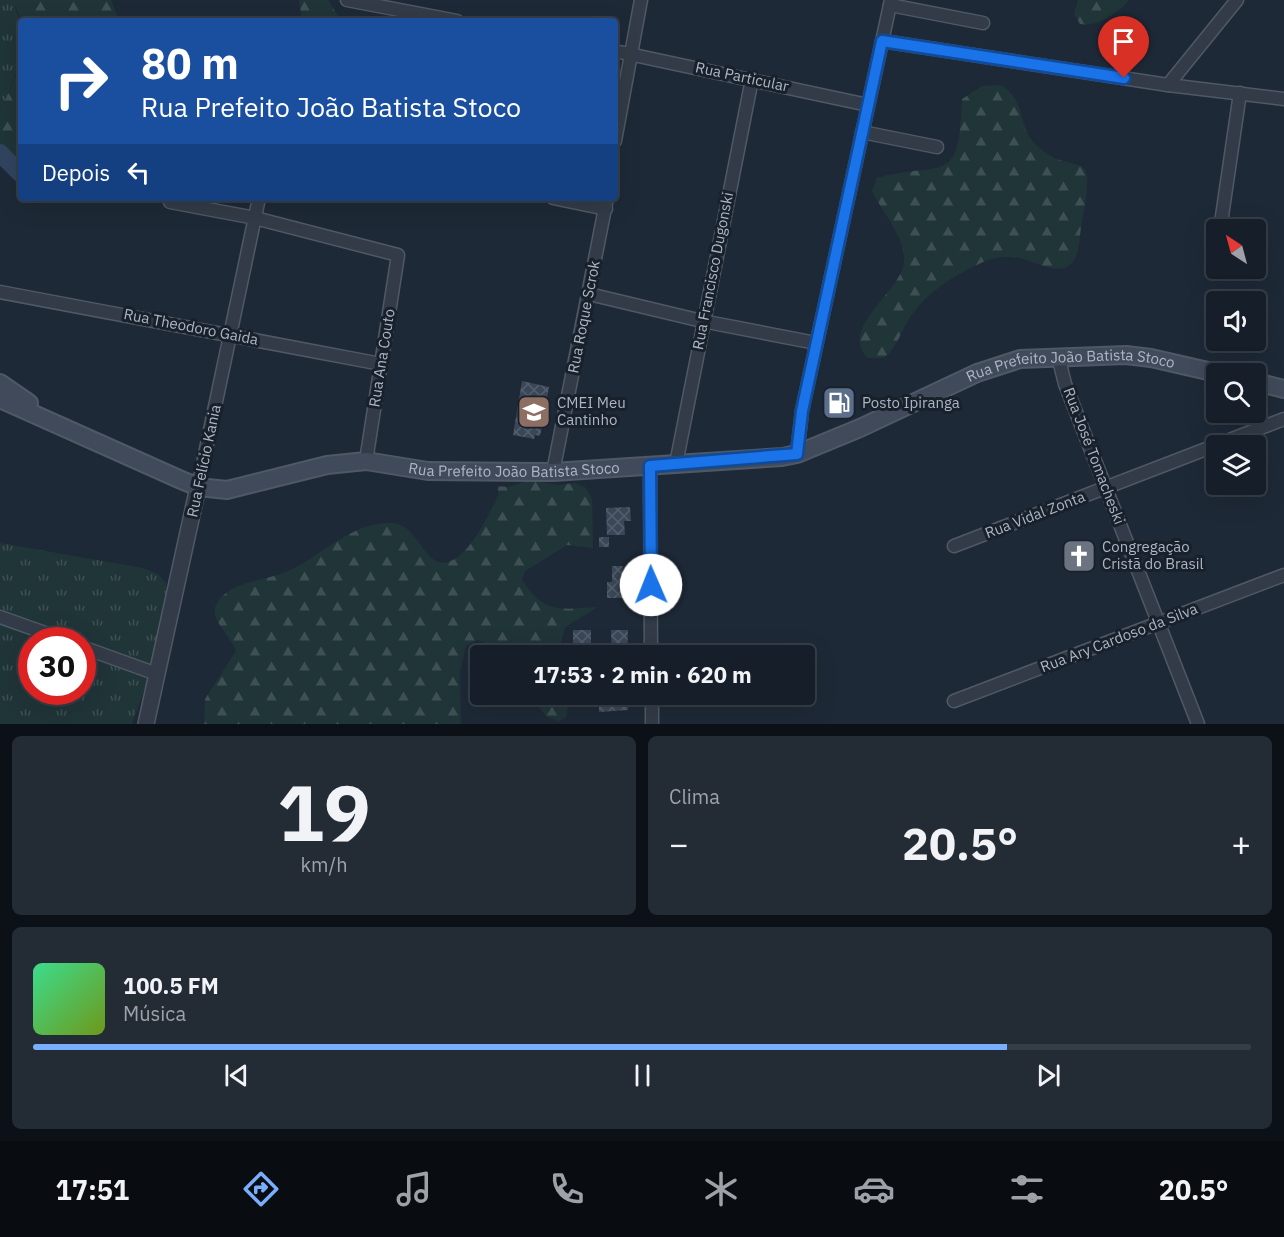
<!DOCTYPE html>
<html lang="pt">
<head>
<meta charset="utf-8">
<style>
  :root { --surface:#161f29; --page:#232c35; --text:#f1f3f6; --muted:#9ea2a8; --line:#353d46; --accent:#79aefc }
  body { margin:0; font-family:"IBM Plex Sans",sans-serif; background:var(--page); color:var(--text); height:100vh; display:flex; flex-direction:column; font-size:22px; white-space:nowrap }
  * { box-sizing:border-box; margin:0 }
  p { font-size:20px; color:var(--muted) }
  .icon { flex:none; width:33px; height:33px; fill:none; stroke:currentColor; stroke-width:2; stroke-linecap:round; stroke-linejoin:round }
  .map { position:relative; height:724px; overflow:hidden }
  .panel { display:flex; flex-direction:column; gap:12px; padding:12px; background:#0c1117; flex:1 }
  .panel>* { flex:none }
  .hud { position:absolute; left:18px; top:18px; width:600px; height:183px; border-radius:6px; box-shadow:0 6px 24px #0002,0 0 0 2px var(--line); background:#1a4fa0; color:#fff; overflow:hidden }
  .needle { width:39px; rotate:324deg }
  .fabs { position:absolute; left:1206px; top:219px; display:grid; gap:12px }
  .fabs a { display:grid; place-items:center; width:60px; height:60px; border-radius:6px; background:var(--surface); box-shadow:0 6px 24px #0002,0 0 0 2px var(--line); font-size:30px }
  .speed { position:absolute; left:18px; top:627px; display:flex; gap:12px; font-size:30px; font-weight:700; text-align:center }
  .speed>* { display:grid; place-content:center; width:78px; height:78px; border-radius:50%; background:var(--surface); box-shadow:0 6px 24px #0002,0 0 0 2px var(--line); line-height:1 }
  .speed .limit { border:9px solid #d22; background:#fff; color:#111 }
  .pin { position:absolute; display:grid; place-items:center; width:51px; height:51px; color:#fff; margin:-62px -26px; border-radius:50% 50% 50% 0; rotate:-45deg; box-shadow:0 0 6px #0007 }
  .pin .icon { rotate:45deg }
  .me { position:absolute; width:66px; margin:-33px; rotate:359deg; stroke-linejoin:round; filter:drop-shadow(0 0 4px #0008) }
  .turn { display:flex; align-items:center; gap:21px; height:126px; padding:0 24px; font-size:27px }
  .turn .icon { width:78px; height:78px; stroke-width:2.5 }
  .turn b { display:block; font-size:42px; line-height:51px }
  .then { display:flex; align-items:center; height:57px; padding:0 24px; background:#0003; gap:12px; font-size:22px }
  .big { font-size:45px; font-weight:700; line-height:1.1 }
  .panel .tile { flex:1; display:flex; flex-direction:column; justify-content:center; gap:9px; min-width:0; padding:0 21px; border-radius:9px; background:var(--page) }
  .panel .dial { align-items:center; gap:0 }
  .dial b { font-size:78px; line-height:1 }
  .song { display:flex; align-items:center; gap:18px }
  .cover { width:72px; height:72px; border-radius:9px; background:linear-gradient(135deg,hsl(150 70% 55%),hsl(80 70% 35%)) }
  .played { height:6px; border-radius:3px; background:linear-gradient(90deg,var(--accent) 80%,var(--line) 80%) }
  .keys { display:flex; justify-content:space-around; direction:ltr }
  .heat { display:flex; justify-content:space-between; align-items:center; font-size:33px; direction:ltr }
  .panel .tiles { flex:1; display:grid; gap:12px; grid-template-columns:1fr 1fr }
  .tile:last-child { grid-column:span 2 }
  .trip { position:absolute; left:470px; top:645px; width:345px; height:60px; border-radius:6px; background:var(--surface); box-shadow:0 6px 24px #0002,0 0 0 2px var(--line); font-weight:700; line-height:60px; text-align:center }
  .dock { display:flex; height:96px; justify-content:space-around; align-items:center; background:#090c10; color:var(--muted) }
  .dock .icon { width:42px; height:42px }
  .dock .on { color:var(--accent) }
  .dock b { font-size:27px; color:var(--text) }
  .map>svg:first-child { display:block }
  .grass { fill:url(#grass-tufts); fill-rule:evenodd }
  .forest { fill:url(#forest-firs) }
  .lines { fill:none; stroke-linecap:round; stroke-linejoin:round }
  .river { stroke:#31445f; stroke-width:18 }
  .building { fill:url(#building-cross-hatch) }
  .minor-casing { stroke:#4f5965; stroke-width:15 }
  .tertiary-casing { stroke:#4f5965; stroke-width:18 }
  .secondary-casing { stroke:#4f5965; stroke-width:20 }
  .minor { stroke:#323b47; stroke-width:12 }
  .tertiary { stroke:#323b47; stroke-width:15 }
  .secondary { stroke:#404a5a; stroke-width:16 }
  .route-casing { stroke:#114b97; stroke-width:15 }
  .route { stroke:#1a73e8; stroke-width:10 }
  .labels { text-anchor:middle; stroke-width:6; stroke-linejoin:round; paint-order:stroke }
  .street-label { font-size:15px; fill:#acb6c4; stroke:#18202b }
  .poi-label { font-size:15px; fill:#acb6c4; stroke:#18202b; text-anchor:start }
</style>
</head>
<body>
<div class="map">
<svg width="1284" height="724" viewBox="0 0 1284 724">
  <defs>
    <pattern id="grass-tufts" width="24" height="20" patternUnits="userSpaceOnUse" patternTransform="scale(1.5)"><rect width="24" height="20" fill="#203538"/><path d="M3 7l-1-3M5 7V3M7 7l1-3M15 17l-1-3M17 17v-4M19 17l1-3" fill="none" stroke="#3e5053"/></pattern>
    <pattern id="forest-firs" width="22" height="20" patternUnits="userSpaceOnUse" patternTransform="scale(1.5)"><rect width="22" height="20" fill="#203538"/><path d="M5 1l3.5 6h-7zM16 11l3.5 6h-7z" fill="#3e5053"/></pattern>
    <pattern id="building-cross-hatch" width="8" height="8" patternUnits="userSpaceOnUse" patternTransform="scale(1.5)"><rect width="8" height="8" fill="#3a4757"/><path d="M0 0l8 8M0 8l8-8" fill="none" stroke="#545f6e"/></pattern>
  </defs>
  <rect width="100%" height="100%" fill="#1e2937"/>
  <!-- grass -->
  <g class="grass">
    <path d="M0 0H12C32 44 18 70 0 112Z"/>
    <path d="M0 543 143 568 158 574 166 583C172 615 144 692 132 724H0ZM32 640H82V692H32Z"/>
  </g>
  <!-- forest -->
  <g class="forest">
    <polygon points="12,0 111,0 119,21 22,21"/>
    <polygon points="299,0 328,0 341,21 302,21"/>
    <path d="M1078 0H1129C1118 13 1098 27 1080 24L1074 14Z"/>
    <polygon points="21,64 21,167 0,160 0,112"/>
    <path d="M1000 85C1027 99 1017 127 1036 145 1076 182 1098 138 1082 221 1080 231 1080 243 1077 253 1068 281 1042 264 1023 259 1009 255 992 257 979 264 951 277 925 294 908 320 900 334 897 347 884 358H868C837 329 902 291 904 262 906 238 882 212 872 191L877 178C945 160 959 188 962 99L982 86Z"/>
    <path d="M530 480 558 485 575 483 585 487 592 499 593 548 567 545 525 571 522 579C542 615 563 609 598 607L565 627 558 655H505L496 647 477 640 466 646 460 672 461 724H204L205 699 236 651C232 638 211 620 215 608 224 581 265 581 286 572 321 557 351 521 392 523 419 524 424 569 448 562 470 556 489 514 499 494L497 486 509 487Z"/>
    <polygon points="529,695 565,695 568,707 566,717 559,721 547,717"/>
  </g>
  <g class="lines">
    <!-- river -->
    <polyline class="river" points="0,153 21,174"/>
  </g>
  <!-- building -->
  <g class="building">
    <polygon points="522,381 549,387 540,436 535,435 534,439 513,435"/>
    <polygon points="630,507 631,521 624,521 625,535 607,535 606,508"/>
    <rect x="599" y="537" width="10" height="10"/>
    <polygon points="1089,546 1092,550 1092,557 1068,565 1065,555"/>
    <polygon points="612,566 623,566 622,582 629,582 629,598 607,598 607,582 612,582"/>
    <rect x="573" y="630" width="18" height="13"/>
    <polygon points="611,630 628,630 627,656 612,656"/>
    <polygon points="628,694 628,710 599,712 599,696"/>
  </g>
  <g class="lines">
    <!-- minor casing -->
    <g class="minor-casing">
      <g id="minor">
        <polyline points="347,0 457,21"/>
        <polyline points="890,5 983,23"/>
        <polyline points="882,41 1168,85 1284,99"/>
        <polyline points="615,51 868,105"/>
        <polyline points="1168,85 1237,0"/>
        <polyline points="862,132 937,147"/>
        <polyline points="615,141 641,0"/>
        <polyline points="553,198 606,209"/>
        <polyline points="170,202 255,218 398,255 366,461"/>
        <polyline points="1221,223 1240,93"/>
        <polyline points="0,292 381,364"/>
        <polyline points="589,294 702,321 816,343"/>
        <polyline points="1058,356 1065,384 1198,724"/>
        <polyline points="797,454 802,411 891,0"/>
        <polyline points="676,464 752,79"/>
        <polyline points="650,466 651,656"/>
        <polyline points="553,472 607,198"/>
        <polyline points="198,487 259,198"/>
        <polyline points="954,546 1284,419"/>
        <polyline points="0,617 65,640"/>
        <polyline points="82,647 157,674"/>
        <polyline points="652,694 652,724"/>
        <polyline points="954,701 1284,575"/>
      </g>
    </g>
    <!-- tertiary casing -->
    <g class="tertiary-casing">
      <polyline id="tertiary" points="146,724 198,487"/>
    </g>
    <!-- secondary casing -->
    <g class="secondary-casing">
      <g id="secondary">
        <polyline points="1256,382 1284,389"/>
        <polyline points="0,383 29,403"/>
        <path id="s1" d="M0 399 179 479 198 487 227 490 327 465 366 461 428 471 553 472 782 457 797 454 860 428 977 373 1020 359 1126 355 1151 358 1221 374"/>
      </g>
    </g>
    <!-- minor -->
    <use href="#minor" class="minor"/>
    <!-- tertiary -->
    <use href="#tertiary" class="tertiary"/>
    <!-- secondary -->
    <use href="#secondary" class="secondary"/>
  </g>
  <g class="lines">
    <!-- route casing -->
    <g class="route-casing">
      <polyline id="route" points="651,585 650,466 797,454 802,411 882,41 1124,78"/>
    </g>
    <!-- route -->
    <use href="#route" class="route"/>
  </g>
  <!-- icons -->
  <defs>
    <g id="fuel-square" transform="scale(1.725)"><rect x="-9" y="-9" width="18" height="18" rx="4" fill="#5c6f8a" stroke="#18202b"/><path d="M-5.5-6h7V0h2V4h1.3V-2.5L3-4.5l.8-.8L6-3V5H2.5V1h-1V6h-7ZM-4.2-4.7v3.2H.2V-4.7Z" fill="#fff"/></g>
    <g id="school-square" transform="scale(1.725)"><rect x="-9" y="-9" width="18" height="18" rx="4" fill="#8d6e63" stroke="#18202b"/><path d="M0-5L7-2L0 1L-7-2ZM-4 1L0 2.5L4 1V4Q0 6-4 4Z" fill="#fff"/></g>
    <g id="church-square" transform="scale(1.725)"><rect x="-9" y="-9" width="18" height="18" rx="4" fill="#6b7280" stroke="#18202b"/><path d="M-1.2-6h2.4v3.5h3.3v2.4h-3.3V6h-2.4V-.1h-3.3v-2.4h3.3Z" fill="#fff"/></g>
  </defs>
  <g fill-rule="evenodd">
    <use href="#fuel-square" x="839" y="403"/>
    <use href="#school-square" x="534" y="412"/>
    <use href="#church-square" x="1079" y="556"/>
  </g>
  <g class="labels">
    <!-- street labels -->
    <g class="street-label">
      <text transform="translate(742 77) rotate(12)" y="5">Rua Particular</text>
      <text transform="translate(713 271) rotate(-79)" y="5">Rua Francisco Dugonski</text>
      <text transform="translate(584 317) rotate(-79)" y="5">Rua Roque Scrok</text>
      <text transform="translate(191 327) rotate(11)" y="5">Rua Theodoro Gaida</text>
      <text transform="translate(382 358) rotate(-81)" y="5">Rua Ana Couto</text>
      <text dy="5" stroke="none"><textPath href="#s1" startOffset="1113">Rua Prefeito João Batista Stoco</textPath></text>
      <text transform="translate(1094 456) rotate(69)" y="5">Rua José Tomacheski</text>
      <text transform="translate(204 461) rotate(-78)" y="5">Rua Felício Kania</text>
      <text dy="5" stroke="none"><textPath href="#s1" startOffset="537">Rua Prefeito João Batista Stoco</textPath></text>
      <text transform="translate(1035 515) rotate(-21)" y="5">Rua Vidal Zonta</text>
      <text transform="translate(1119 638) rotate(-21)" y="5">Rua Ary Cardoso da Silva</text>
    </g>
    <!-- poi labels -->
    <g class="poi-label">
      <text x="557" y="408">CMEI Meu<tspan x="557" dy="17">Cantinho</tspan></text>
      <text x="862" y="408">Posto Ipiranga</text>
      <text x="1102" y="552">Congregação<tspan x="1102" dy="17">Cristã do Brasil</tspan></text>
    </g>
  </g>
</svg>
<div class="fabs">
<a><svg class="needle" viewBox="-14 -14 28 28"><path d="M0-13l5 13h-10z" fill="#e53935"/><path d="M0 13l5-13h-10z" fill="#9ea2a8"/></svg></a>
<a><svg class="icon" aria-label="sound" viewBox="0 0 24 24"><path d="M4 9h4l5-4v14l-5-4H4zM17 9q2 3 0 6"/></svg></a>
<a><svg class="icon" aria-label="search" viewBox="0 0 24 24"><circle cx="10" cy="10" r="6"/><path d="M15 15l6 6"/></svg></a>
<a><svg class="icon" aria-label="layers" viewBox="0 0 24 24"><path d="M12 4l9 5-9 5-9-5zM3 14l9 5 9-5"/></svg></a>
</div>
<div class="speed"><div class="limit">30</div></div>
<div class="pin" style="left:1124px;top:78px;background:#d93025"><svg class="icon" aria-label="arrive" viewBox="0 0 24 24"><path d="M6 21V4h12l-3 4 3 4H6"/></svg></div>
<svg class="me" style="left:651px;top:585px" viewBox="-20 -20 40 40"><circle r="19" fill="#fff"/><path d="M0-13L10 11 0 6-10 11z" fill="#1a73e8"/></svg>
<div class="trip">17:53 · 2 min · 620 m</div>
<div class="hud">
<div class="turn"><svg class="icon" aria-label="right" viewBox="0 0 24 24"><path d="M7 20v-9h11M14 6l5 5-5 5"/></svg><div><b>80 m</b>Rua Prefeito João Batista Stoco</div></div>
<div class="then">Depois<svg class="icon" aria-label="left" viewBox="0 0 24 24"><path d="M17 20v-9H6M10 6l-5 5 5 5"/></svg></div>
</div>
</div>
<section class="panel">
<div class="tiles">
<div class="tile dial"><b>19</b><p>km/h</p></div>
<div class="tile"><p>Clima</p>
<div class="heat"><a>−</a><b class="big">20.5°</b><a>+</a></div>
</div>
<div class="tile">
<div class="song"><i class="cover"></i><div><b>100.5 FM</b><p>Música</p></div></div>
<div class="played"></div>
<div class="keys"><svg class="icon" aria-label="previous" viewBox="0 0 24 24"><path d="M18 5L8 12l10 7zM5 5v14"/></svg><svg class="icon" aria-label="pause" viewBox="0 0 24 24"><path d="M8 5v14M16 5v14"/></svg><svg class="icon" aria-label="next" viewBox="0 0 24 24"><path d="M6 5l10 7-10 7zM19 5v14"/></svg></div>
</div>
</div>
</section>
<nav class="dock">
<b>17:51</b>
<svg class="icon on" aria-label="directions" viewBox="0 0 24 24"><path d="M12 3l9 9-9 9-9-9zM9 14v-3h6M13 9l2 2-2 2"/></svg>
<svg class="icon" aria-label="music" viewBox="0 0 24 24"><path d="M9 18V5l10-2v13"/><circle cx="6" cy="18" r="3"/><circle cx="16" cy="16" r="3"/></svg>
<svg class="icon" aria-label="phone" viewBox="0 0 24 24"><path d="M5 4h4l2 5-3 2q2 4 5 5l2-3 5 2v4C11 20 4 13 5 4z"/></svg>
<svg class="icon" aria-label="climate" viewBox="0 0 24 24"><path d="M12 3v18M4 7l16 10M4 17L20 7"/></svg>
<svg class="icon" aria-label="car" viewBox="0 0 24 24"><path d="M5 17H2v-5l4-1 3-4h7l3 4 3 1v5h-3M9 17h6M6 11h13"/><circle cx="7" cy="17" r="2"/><circle cx="17" cy="17" r="2"/></svg>
<svg class="icon" aria-label="filters" viewBox="0 0 24 24"><path d="M4 7h16M4 17h16"/><circle cx="9" cy="7" r="2"/><circle cx="15" cy="17" r="2"/></svg>
<b>20.5°</b>
</nav>
</body>
</html>
